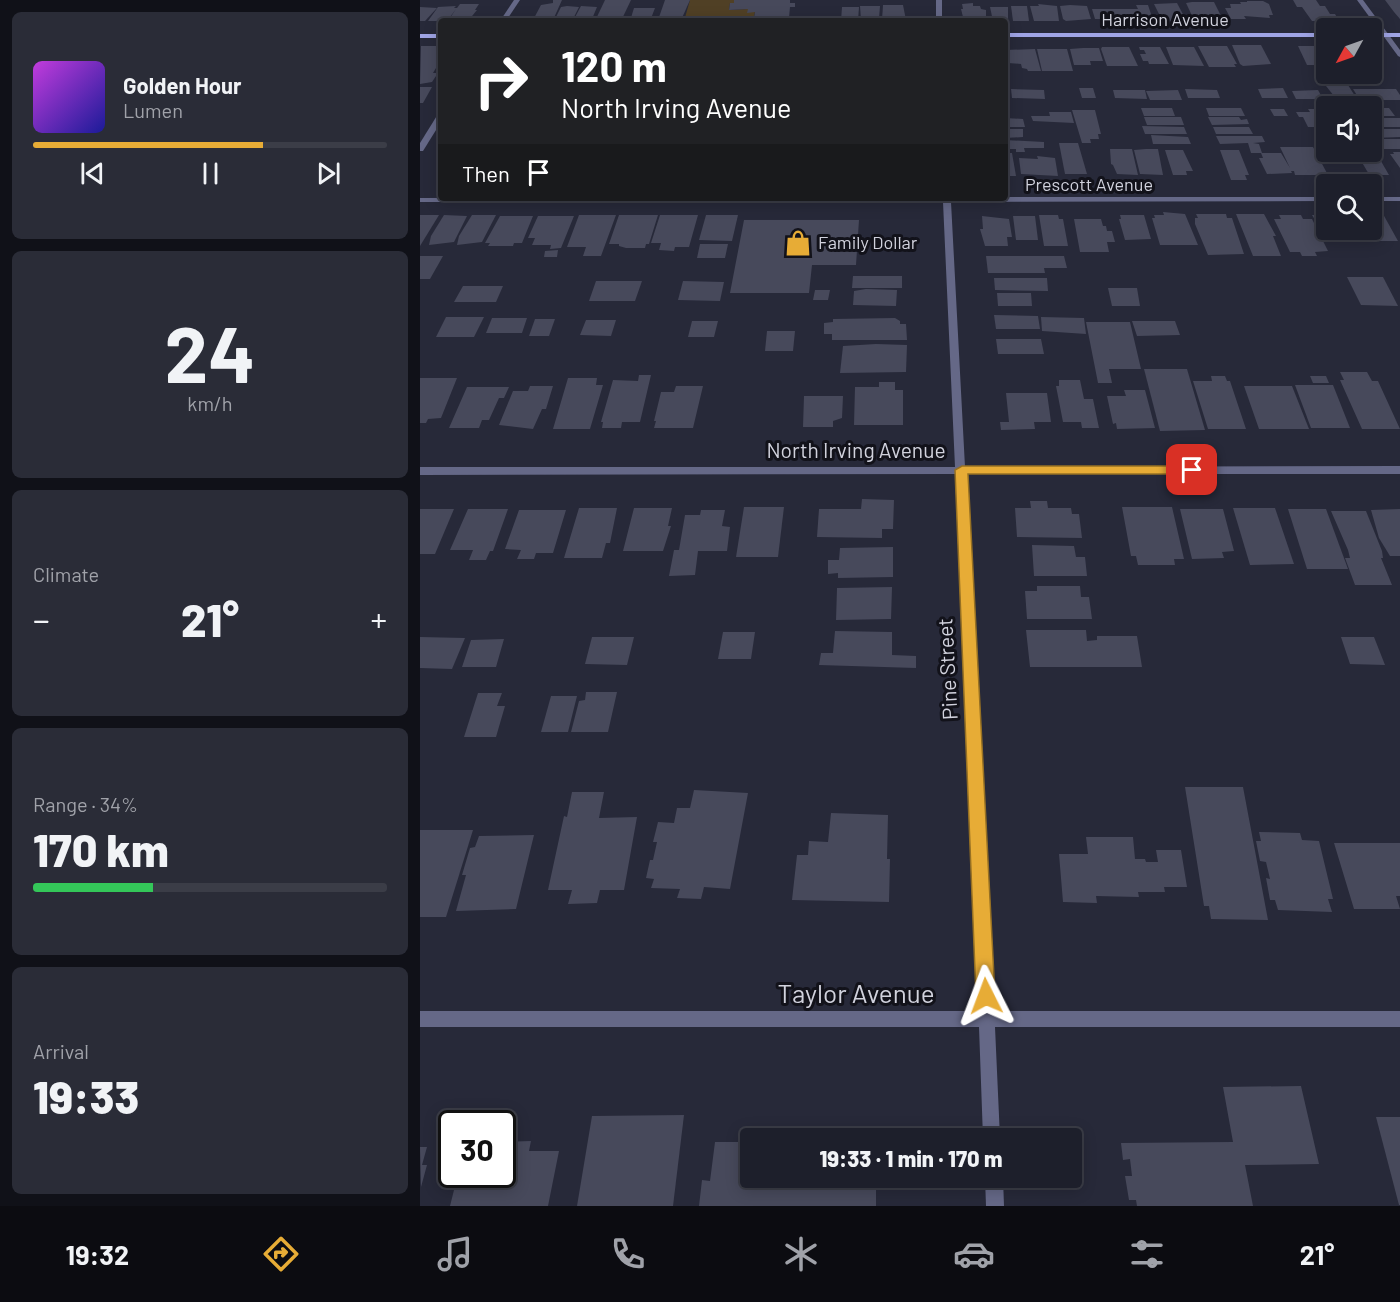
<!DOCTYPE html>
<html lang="en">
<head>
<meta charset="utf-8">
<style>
  :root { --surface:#1d1f2b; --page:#2a2c37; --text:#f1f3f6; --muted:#a0a2a9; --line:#3b3d47; --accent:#e7ac36 }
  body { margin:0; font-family:Barlow,sans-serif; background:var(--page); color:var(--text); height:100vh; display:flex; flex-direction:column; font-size:22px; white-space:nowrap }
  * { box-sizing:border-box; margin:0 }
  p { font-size:20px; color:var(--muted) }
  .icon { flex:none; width:33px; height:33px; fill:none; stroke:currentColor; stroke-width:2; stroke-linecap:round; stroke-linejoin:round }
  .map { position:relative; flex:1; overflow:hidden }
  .drawer { display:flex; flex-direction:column; gap:12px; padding:12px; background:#101118; width:420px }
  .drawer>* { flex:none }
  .banner { position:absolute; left:18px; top:18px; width:570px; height:183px; border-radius:6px; box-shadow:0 3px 15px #0003,0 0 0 2px var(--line); background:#202124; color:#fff; overflow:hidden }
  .needle { width:39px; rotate:230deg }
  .buttons { position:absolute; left:896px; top:18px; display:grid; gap:12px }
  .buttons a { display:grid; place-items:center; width:66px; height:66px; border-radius:6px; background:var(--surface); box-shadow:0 3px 15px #0003,0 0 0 2px var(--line); font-size:30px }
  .speed { position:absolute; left:18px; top:1110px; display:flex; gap:12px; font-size:30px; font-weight:700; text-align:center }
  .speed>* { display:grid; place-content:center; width:78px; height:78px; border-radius:50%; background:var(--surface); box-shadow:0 3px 15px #0003,0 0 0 2px var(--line); line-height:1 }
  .speed .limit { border:3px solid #111; border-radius:9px; background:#fff; color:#111 }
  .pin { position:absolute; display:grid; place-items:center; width:51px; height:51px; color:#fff; margin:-26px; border-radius:12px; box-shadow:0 3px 9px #0006 }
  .me { position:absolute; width:66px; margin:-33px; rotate:357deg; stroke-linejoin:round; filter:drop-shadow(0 0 4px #0008) }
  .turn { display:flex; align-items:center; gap:21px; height:126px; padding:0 24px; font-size:27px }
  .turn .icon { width:78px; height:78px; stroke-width:2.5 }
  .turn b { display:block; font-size:42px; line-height:51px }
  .then { display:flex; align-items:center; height:57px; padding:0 24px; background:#0003; gap:12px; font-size:22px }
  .big { font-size:45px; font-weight:800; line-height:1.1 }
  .drawer .tile { flex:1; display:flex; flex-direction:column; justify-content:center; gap:9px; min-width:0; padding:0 21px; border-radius:9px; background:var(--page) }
  .drawer .dial { align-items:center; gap:0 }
  .dial b { font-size:78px; line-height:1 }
  .song { display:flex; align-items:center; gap:18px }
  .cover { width:72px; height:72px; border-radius:9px; background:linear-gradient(135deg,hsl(290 70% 55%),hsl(240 70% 35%)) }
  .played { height:6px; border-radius:3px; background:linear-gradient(90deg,var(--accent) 65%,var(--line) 65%) }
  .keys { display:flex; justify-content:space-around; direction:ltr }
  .heat { display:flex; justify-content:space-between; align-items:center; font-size:33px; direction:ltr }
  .charge { height:9px; border-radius:4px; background:linear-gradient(90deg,#34c759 34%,var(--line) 0) }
  .trip { position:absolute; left:320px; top:1128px; width:342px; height:60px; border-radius:6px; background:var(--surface); box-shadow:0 3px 15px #0003,0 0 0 2px var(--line); font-weight:800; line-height:60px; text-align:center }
  .tab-bar { display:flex; height:96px; justify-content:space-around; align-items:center; background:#0c0c11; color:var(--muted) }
  .tab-bar .icon { width:42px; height:42px }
  .tab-bar .active { color:var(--accent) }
  .tab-bar b { font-size:27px; color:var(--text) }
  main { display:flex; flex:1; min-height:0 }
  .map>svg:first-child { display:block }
  .green { fill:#504025 }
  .building { fill:#47495b }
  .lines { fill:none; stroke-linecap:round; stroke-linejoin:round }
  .street { fill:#656887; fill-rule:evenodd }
  .primary { fill:#9fa4e5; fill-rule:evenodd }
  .route { fill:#e7ac36; stroke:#967023; stroke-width:1.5 }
  .labels { text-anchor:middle; stroke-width:6; stroke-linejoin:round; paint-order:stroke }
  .far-street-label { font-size:18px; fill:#d1d2dd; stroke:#12121a }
  .far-poi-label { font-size:18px; fill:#d1d2dd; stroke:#12121a; text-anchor:start }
  .street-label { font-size:21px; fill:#d1d2dd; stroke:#12121a }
  .near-street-label { font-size:26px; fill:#d1d2dd; stroke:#12121a }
</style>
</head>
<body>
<main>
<section class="drawer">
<div class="tile">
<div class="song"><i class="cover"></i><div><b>Golden Hour</b><p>Lumen</p></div></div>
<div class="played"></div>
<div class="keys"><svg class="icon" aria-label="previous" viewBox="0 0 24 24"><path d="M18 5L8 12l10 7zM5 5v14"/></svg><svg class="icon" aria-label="pause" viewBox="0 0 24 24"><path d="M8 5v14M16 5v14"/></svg><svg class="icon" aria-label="next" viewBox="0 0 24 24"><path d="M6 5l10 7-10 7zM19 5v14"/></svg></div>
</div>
<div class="tile dial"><b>24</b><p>km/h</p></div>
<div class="tile"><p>Climate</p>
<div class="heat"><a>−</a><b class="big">21°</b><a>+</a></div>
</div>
<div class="tile"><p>Range · 34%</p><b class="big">170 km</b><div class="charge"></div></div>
<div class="tile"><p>Arrival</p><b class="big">19:33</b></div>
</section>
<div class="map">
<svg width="980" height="1206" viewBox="0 0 980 1206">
  <rect width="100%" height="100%" fill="#272939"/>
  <!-- green -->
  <polygon class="green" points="270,0 314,0 314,3 310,3 309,10 328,9 328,12 335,12 333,21 264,21"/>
  <!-- building -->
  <g class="building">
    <polygon points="133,0 142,0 133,20 113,20 121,5 133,3"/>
    <polygon points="185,0 211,0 201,21 175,21"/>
    <polygon points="245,0 270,0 262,18 238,20"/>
    <polygon points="314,0 370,0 370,3 375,3 375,7 370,7 369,18 334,18 335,12 327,13 328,9 309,10 310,3 314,3"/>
    <polygon points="873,0 896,0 900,6 905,6 910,14 915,14 919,21 892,21 882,7 877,7"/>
    <polygon points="965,0 980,0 980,19 974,12"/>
    <polygon points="827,1 843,1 849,4 853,15 849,15 850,18 824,16 826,19 811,19 805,8 811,8 810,4 821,4 820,2 827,2"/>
    <polygon points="772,2 794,2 802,18 774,20 766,3"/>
    <polygon points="553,3 553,6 560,6 561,9 566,10 566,19 544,21 541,9 543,9 542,4"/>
    <polygon points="757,3 766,20 743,22 734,4"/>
    <polygon points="40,4 59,4 55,10 57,10 48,21 28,21 36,9 27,21 8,21 18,7 36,6 34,8 37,8"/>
    <polygon points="618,4 637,6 639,21 614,21 610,6 619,6"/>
    <polygon points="463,5 483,5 486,20 462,20"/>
    <polygon points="650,5 667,6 671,19 646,21 643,19 640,6"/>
    <polygon points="716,5 728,5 733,20 675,19 672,9 718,9"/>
    <polygon points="147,6 159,7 153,19 135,19 141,7"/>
    <polygon points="161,6 177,7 172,19 153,21"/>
    <polygon points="440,6 460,6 459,19 441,20"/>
    <polygon points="591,6 607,6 609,21 593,21"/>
    <polygon points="0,7 17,8 5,21 0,21"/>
    <polygon points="422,7 439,7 438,21 421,21"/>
    <polygon points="570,7 588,7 588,21 573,21"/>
    <polygon points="214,8 235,8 230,21 210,21"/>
    <polygon points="812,45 841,45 851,64 823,66 820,64"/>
    <polygon points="1,46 21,46 21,68 16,68 13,73 18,73 12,82 0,84"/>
    <polygon points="778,46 807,46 817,64 814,64 816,67 789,67"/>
    <polygon points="878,46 902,46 906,48 906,65 887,65"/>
    <polygon points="682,47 709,47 718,66 687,66 681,49"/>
    <polygon points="719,47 740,47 749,64 729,64 728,61 723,61 720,54 726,54 724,50 720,50"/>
    <polygon points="746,47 774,47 784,66 753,65"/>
    <polygon points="663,48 679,48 683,61 670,61 671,65 654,65 650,49"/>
    <polygon points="615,49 621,71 608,71 607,69 602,68 601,64 588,63 585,50"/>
    <polygon points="617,49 647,49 653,71 622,71"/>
    <polygon points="912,85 928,85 935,96 914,96 906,86"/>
    <polygon points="0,87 12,87 3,103 0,103"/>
    <polygon points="659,88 673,88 676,98 662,98"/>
    <polygon points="863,88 868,98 842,98 838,89"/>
    <polygon points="591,89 624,90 625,99 592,98"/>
    <polygon points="765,89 797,90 800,98 768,98"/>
    <polygon points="933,89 976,89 980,95 980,100 940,100"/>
    <polygon points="693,90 725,90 727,99 695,98"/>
    <polygon points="758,90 762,100 730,100 726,91"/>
    <polygon points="898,90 903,99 876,99 872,91"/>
    <polygon points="721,108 752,108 755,116 724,116"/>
    <polygon points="786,108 821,108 825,116 789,116"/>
    <polygon points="951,108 969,108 975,116 951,116"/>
    <polygon points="850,109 864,109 868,116 854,116"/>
    <polygon points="888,109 906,109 906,127 888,127 883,117 879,117 876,112 890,112"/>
    <polygon points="652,110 675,110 681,134 678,134 679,139 670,139 671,143 662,143"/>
    <polygon points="629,112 651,112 654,123 613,121 611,116 630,116"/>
    <polygon points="724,117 761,117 764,125 727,125"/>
    <polygon points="788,117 819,117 821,120 827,119 829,124 792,125"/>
    <polygon points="585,118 603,119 605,127 585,127"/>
    <rect x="951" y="118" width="29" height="9"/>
    <polygon points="722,126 764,127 767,134 725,134"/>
    <polygon points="793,127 829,127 833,134 796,134"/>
    <polygon points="585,129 603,129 603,137 585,138"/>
    <polygon points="951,129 980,129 980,137 954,138"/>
    <polygon points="731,135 768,137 771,144 733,144"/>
    <polygon points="796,136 842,136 845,142 833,143 839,144 842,153 831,153 828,143 800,144"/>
    <polygon points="955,139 980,139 980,149 961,149"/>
    <polygon points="585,140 624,142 624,148 604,148 605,152 596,152 596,149 585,149"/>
    <polygon points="639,143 658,143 667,174 645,174"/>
    <polygon points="860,147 893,147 908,175 875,175 874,171 871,171 872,173 847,174 839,158 843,158 841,153 861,153 870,168"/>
    <polygon points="690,149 712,149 718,175 697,174 693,165 691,164"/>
    <polygon points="726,149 738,149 743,175 720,174 714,150"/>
    <polygon points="951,149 954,149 969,175 950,175 947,171 936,152 951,152"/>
    <polygon points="745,150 763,150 773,171 766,171 767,175 753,175"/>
    <polygon points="800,150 819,150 829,175 825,175 827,180 811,180"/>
    <polygon points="973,152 980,152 980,168 970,154 974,154"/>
    <polygon points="585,153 592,153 596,176 585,176"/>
    <polygon points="617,156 635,158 638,176 601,174 599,158 618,159"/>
    <polygon points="743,212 765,214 778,245 740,245 732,218 735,218 734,215 744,215"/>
    <polygon points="776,214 806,214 807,218 812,218 824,254 788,255 775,224 775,218 778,218"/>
    <polygon points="816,214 844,214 856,236 853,236 861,256 833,256"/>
    <polygon points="951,214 963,214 978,241 947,241 941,230 951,230"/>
    <polygon points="0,215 19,215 0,246"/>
    <polygon points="24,215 47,216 34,242 9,245 11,236"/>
    <polygon points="52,215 76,215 62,242 37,245 39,236"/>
    <polygon points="159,215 196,215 181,256 163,256 166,247 147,247"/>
    <polygon points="199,215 238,215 229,244 226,244 225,248 206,248 199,246 199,244 189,244"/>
    <polygon points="240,215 278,215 269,247 255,247 254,251 239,250 241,243 231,243"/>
    <polygon points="286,215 318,215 312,241 279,240"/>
    <polygon points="619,215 638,215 639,219 643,219 648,246 624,246"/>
    <polygon points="700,215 724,215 731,239 705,240 699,219 701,219"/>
    <polygon points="859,215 881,215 883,219 892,219 908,251 895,252 897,256 882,256 880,252 870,252 854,219 861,219"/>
    <polygon points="892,215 906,215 906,230 939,230 941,234 917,234 919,239 906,238"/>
    <polygon points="80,216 113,216 102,243 94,243 93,246 68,246 70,243 65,243"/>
    <polygon points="118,216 154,216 141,248 130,249 131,245 112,245 115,238 108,238"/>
    <polygon points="562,216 589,219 592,237 587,237 588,246 565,246 560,229 563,229"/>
    <polygon points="593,216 615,216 618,240 596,240"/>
    <polygon points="654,219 681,219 683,226 686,226 687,231 692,231 695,242 687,242 689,252 660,252"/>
    <polygon points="324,220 439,220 436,265 392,265 389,293 310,293"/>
    <polygon points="280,244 308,244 305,258 277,258"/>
    <polygon points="138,250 137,257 124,257 125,251"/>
    <polygon points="0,256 23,256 10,279 0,279"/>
    <polygon points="566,256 644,256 647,268 624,268 625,273 568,273"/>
    <polygon points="433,276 482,276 482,288 432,288"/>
    <polygon points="927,277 963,277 978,306 941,305"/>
    <polygon points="574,278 627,278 628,291 575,290"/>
    <polygon points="176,281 222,281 215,301 169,301"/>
    <polygon points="263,281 304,282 300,301 258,300"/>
    <polygon points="43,286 83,286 76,302 34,302"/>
    <polygon points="688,288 717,288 720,306 692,306"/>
    <polygon points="446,289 477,290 476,306 433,305 434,291"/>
    <polygon points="395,290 410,290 408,300 393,300"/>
    <polygon points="577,293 611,293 612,306 578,306"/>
    <polygon points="574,315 618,316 620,329 576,329"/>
    <polygon points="26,317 64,317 54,337 16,337"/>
    <polygon points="621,317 664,318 666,334 622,331"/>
    <polygon points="72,318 107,318 102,333 66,333"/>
    <polygon points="475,318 480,321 480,324 486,324 487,340 412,340 412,334 404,334 404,323 413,322 413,319"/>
    <polygon points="115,319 135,319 129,336 109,336"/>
    <polygon points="166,320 196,320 191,336 160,335"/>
    <polygon points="272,321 298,321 294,337 268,337"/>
    <polygon points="712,321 755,321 760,335 717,336"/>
    <polygon points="666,322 710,322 721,369 689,369 692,383 678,383"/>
    <polygon points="347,331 375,331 373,351 345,351"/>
    <polygon points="576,339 621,339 624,354 578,354"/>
    <polygon points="456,344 487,345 486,372 420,373 423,346"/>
    <polygon points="724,369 767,369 785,430 740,431"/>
    <polygon points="920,372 947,372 952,381 958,381 980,429 942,429 920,380 924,380"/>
    <polygon points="219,375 231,375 220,422 202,422 201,428 182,428 183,422 181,422 193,380 218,381"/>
    <polygon points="791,376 805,376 807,381 810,381 826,429 788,429 773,381 792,381"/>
    <polygon points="890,376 906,376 909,383 893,383"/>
    <polygon points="0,378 37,378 21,418 8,419 6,423 0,423"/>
    <polygon points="148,378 177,378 176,385 183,385 170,429 133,429"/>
    <polygon points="639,380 660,380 664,399 673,399 679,428 662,428 661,422 643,422 636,386 639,386"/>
    <polygon points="459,382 475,382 475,390 483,390 483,425 434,425 435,387 459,387"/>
    <polygon points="875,385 913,385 930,428 891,428"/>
    <polygon points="110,386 133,386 126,409 122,409 113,429 79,425 93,391 108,391"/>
    <polygon points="256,386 283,386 273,428 234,428 236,421 234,421 241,392 254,392"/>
    <polygon points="824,386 872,386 889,429 839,429"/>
    <polygon points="47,387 89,387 84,398 79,398 69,420 62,420 59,428 29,428"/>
    <polygon points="704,390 725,390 735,428 697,429 696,423 693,424 687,396 706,396"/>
    <polygon points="586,393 627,393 631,422 614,422 615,429 581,430 580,422 589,422"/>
    <polygon points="384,396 423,396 422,418 413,421 413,427 383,427"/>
    <polygon points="442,499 474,500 473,529 462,529 462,538 397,537 399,509 441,509"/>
    <polygon points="610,501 627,501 628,508 651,508 652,514 659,514 662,538 597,537 595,508 611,508"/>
    <polygon points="324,507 364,507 358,557 316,557"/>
    <polygon points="702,507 752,507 764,559 754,559 755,565 718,565 716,556 711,556"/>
    <polygon points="159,508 197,508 190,543 186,543 182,558 144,558"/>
    <polygon points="214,508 252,508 248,526 251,526 243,551 203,551"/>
    <polygon points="813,508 855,508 874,564 830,565"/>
    <polygon points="0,509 34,509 15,554 0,554"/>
    <polygon points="48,509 88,509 73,551 70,551 66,560 49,560 53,550 30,550"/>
    <polygon points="760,509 803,509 814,551 802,552 804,558 772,559"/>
    <polygon points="868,509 906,509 928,569 887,569"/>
    <polygon points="980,509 980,556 970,556 959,538 951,510"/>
    <polygon points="99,510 146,510 133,553 116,553 114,559 97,559 101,550 85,549"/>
    <polygon points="281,510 305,510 302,526 310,527 307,551 278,551 275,575 249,576 254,550 259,550 265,515 280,515"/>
    <polygon points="911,511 946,511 962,551 963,558 961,558 972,585 935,585 925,558 930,558 928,550"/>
    <polygon points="612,545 654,546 656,557 665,557 667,576 614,576"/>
    <polygon points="473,547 473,577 418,578 418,573 408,574 408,560 419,560 420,548"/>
    <polygon points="617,586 660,586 661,597 669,597 672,619 607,619 605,591 617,591"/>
    <polygon points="472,587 471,619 416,620 417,588"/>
    <polygon points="606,630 666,630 667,641 677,640 677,636 717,636 722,667 610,667"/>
    <polygon points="415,631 472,632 472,655 496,656 496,668 399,665 401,653 413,653"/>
    <polygon points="303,632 335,632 331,659 298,659"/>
    <polygon points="0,637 45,638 32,669 0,668"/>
    <polygon points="172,637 214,637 207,665 165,664"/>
    <polygon points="921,637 954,637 965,665 930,664"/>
    <polygon points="84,639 76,667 42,667 51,640"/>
    <polygon points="166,692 197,692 188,732 151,732 159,701 165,700"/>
    <polygon points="58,693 82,693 77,706 85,706 76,737 44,737"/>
    <polygon points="131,696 157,696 148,732 121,732"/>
    <polygon points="765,787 823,787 848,920 791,919 789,906 784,906"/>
    <polygon points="274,790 328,793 310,889 284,887 281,899 257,898 260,889 231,888 234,879 226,878 230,860 233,860 237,842 233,842 238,822 254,823 257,808 270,808"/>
    <polygon points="152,792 184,792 179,818 217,817 204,890 180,890 177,903 148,904 152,890 128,890 144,816 147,817"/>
    <polygon points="411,813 468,815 467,859 470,859 469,902 372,900 377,855 388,855 389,841 408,842"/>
    <polygon points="0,830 53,830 26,917 0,917"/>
    <polygon points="839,832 880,833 882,840 899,841 913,899 908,899 912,912 858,910 855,900 850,900 846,878 850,879 846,862 840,861 836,841 841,841"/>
    <polygon points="114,835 96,909 36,911 46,875 42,875 50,848 55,847 59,836"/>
    <polygon points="666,837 713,837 715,859 725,859 726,862 738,862 736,850 761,850 767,887 744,887 745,892 718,892 719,897 676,896 677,903 643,902 639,854 668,854"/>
    <polygon points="914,843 980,843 980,896 976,896 980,909 934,909"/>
    <polygon points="881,1086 899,1164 825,1165 833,1206 717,1206 716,1200 709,1200 705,1176 712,1176 710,1159 703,1160 701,1143 813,1142 803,1087"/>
    <polygon points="264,1115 253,1206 157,1206 172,1116"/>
    <polygon points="956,1117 980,1117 980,1205 979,1205"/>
    <polygon points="111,1141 109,1151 139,1151 128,1206 30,1206 38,1174 82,1174 82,1142"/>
    <polygon points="295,1142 330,1142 330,1178 456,1178 456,1206 279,1206 282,1180 290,1181"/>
    <polygon points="0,1147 7,1147 2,1165 7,1165 1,1187"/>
  </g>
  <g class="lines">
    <!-- street -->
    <g class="street">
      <polygon points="94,0 100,0 86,21 80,21"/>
      <rect x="516" y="0" width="6" height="21"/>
      <polygon points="937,0 943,0 980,50 980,57 978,56"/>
      <polygon points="18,114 21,114 21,122 3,151 0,151 0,143"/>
      <polygon points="585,197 906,197 906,201 531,202 545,467 980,466 980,474 546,474 574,1011 980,1011 980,1027 575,1027 580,1138 563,1138 559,1027 0,1027 0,1011 558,1011 535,474 0,475 0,467 535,467 523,202 0,202 0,198"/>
      <rect x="951" y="197" width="29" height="4"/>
      <polygon points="565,1178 583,1178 584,1206 566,1206"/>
    </g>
    <!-- primary -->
    <g class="primary">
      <rect x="585" y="33" width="321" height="4"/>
      <rect x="951" y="33" width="29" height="4"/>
      <rect x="0" y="34" width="21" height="4"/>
    </g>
  </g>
  <!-- route -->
  <polygon class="route" points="542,466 772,466 778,470 772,474 548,474 575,996 572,1003 566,1005 559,1003 556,996 535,470"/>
  <!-- icons -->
  <defs>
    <g id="shop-bare" transform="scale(2.07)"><path d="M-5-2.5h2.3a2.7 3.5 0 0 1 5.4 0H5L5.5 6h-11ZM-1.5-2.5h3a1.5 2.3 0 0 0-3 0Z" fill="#e7ac36" stroke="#12121a" stroke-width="2.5" paint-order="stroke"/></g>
  </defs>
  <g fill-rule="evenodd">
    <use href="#shop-bare" x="378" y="243"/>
  </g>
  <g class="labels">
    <!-- far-street labels -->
    <g class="far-street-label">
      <text x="745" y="26">Harrison Avenue</text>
      <text x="669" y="191">Prescott Avenue</text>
    </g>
    <!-- far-poi labels -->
    <g class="far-poi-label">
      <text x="398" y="249">Family Dollar</text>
    </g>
    <!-- street labels -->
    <g class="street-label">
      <text x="436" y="458">North Irving Avenue</text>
      <text transform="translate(528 669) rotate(-93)" y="7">Pine Street</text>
    </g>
    <!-- near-street labels -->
    <g class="near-street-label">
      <text x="436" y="1003">Taylor Avenue</text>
    </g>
  </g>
</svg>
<div class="buttons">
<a><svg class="needle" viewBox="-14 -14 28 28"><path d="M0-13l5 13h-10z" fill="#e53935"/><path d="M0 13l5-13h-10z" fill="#a0a2a9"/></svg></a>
<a><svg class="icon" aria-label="sound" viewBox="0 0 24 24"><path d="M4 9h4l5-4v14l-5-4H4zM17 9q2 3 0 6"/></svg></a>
<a><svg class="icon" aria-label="search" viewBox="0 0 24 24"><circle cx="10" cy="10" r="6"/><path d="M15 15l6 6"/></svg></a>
</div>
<div class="speed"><div class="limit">30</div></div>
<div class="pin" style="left:772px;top:470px;background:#d93025"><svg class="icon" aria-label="arrive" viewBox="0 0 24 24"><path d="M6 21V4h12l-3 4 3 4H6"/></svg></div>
<svg class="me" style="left:566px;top:996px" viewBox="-20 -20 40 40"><path d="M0-17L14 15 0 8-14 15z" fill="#e7ac36" stroke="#fff" stroke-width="4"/></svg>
<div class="trip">19:33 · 1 min · 170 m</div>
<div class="banner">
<div class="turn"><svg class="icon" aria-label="right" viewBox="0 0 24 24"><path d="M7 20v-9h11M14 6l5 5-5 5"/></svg><div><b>120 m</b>North Irving Avenue</div></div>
<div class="then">Then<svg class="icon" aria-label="arrive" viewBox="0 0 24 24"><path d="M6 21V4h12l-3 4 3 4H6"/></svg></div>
</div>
</div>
</main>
<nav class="tab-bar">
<b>19:32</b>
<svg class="icon active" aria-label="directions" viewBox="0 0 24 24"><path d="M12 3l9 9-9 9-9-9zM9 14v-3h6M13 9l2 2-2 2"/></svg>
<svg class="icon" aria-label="music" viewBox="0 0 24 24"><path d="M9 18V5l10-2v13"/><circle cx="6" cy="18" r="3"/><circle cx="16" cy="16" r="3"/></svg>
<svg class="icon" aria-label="phone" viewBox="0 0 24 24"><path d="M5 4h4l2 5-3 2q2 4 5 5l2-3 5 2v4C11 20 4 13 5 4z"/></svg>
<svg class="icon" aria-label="climate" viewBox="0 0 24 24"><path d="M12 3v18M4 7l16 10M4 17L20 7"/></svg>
<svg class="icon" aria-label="car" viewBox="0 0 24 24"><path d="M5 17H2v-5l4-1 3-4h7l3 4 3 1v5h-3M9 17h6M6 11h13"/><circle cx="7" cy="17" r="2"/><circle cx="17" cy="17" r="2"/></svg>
<svg class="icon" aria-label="filters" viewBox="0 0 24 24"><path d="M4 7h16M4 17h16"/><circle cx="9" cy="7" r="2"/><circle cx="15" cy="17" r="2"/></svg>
<b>21°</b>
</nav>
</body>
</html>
